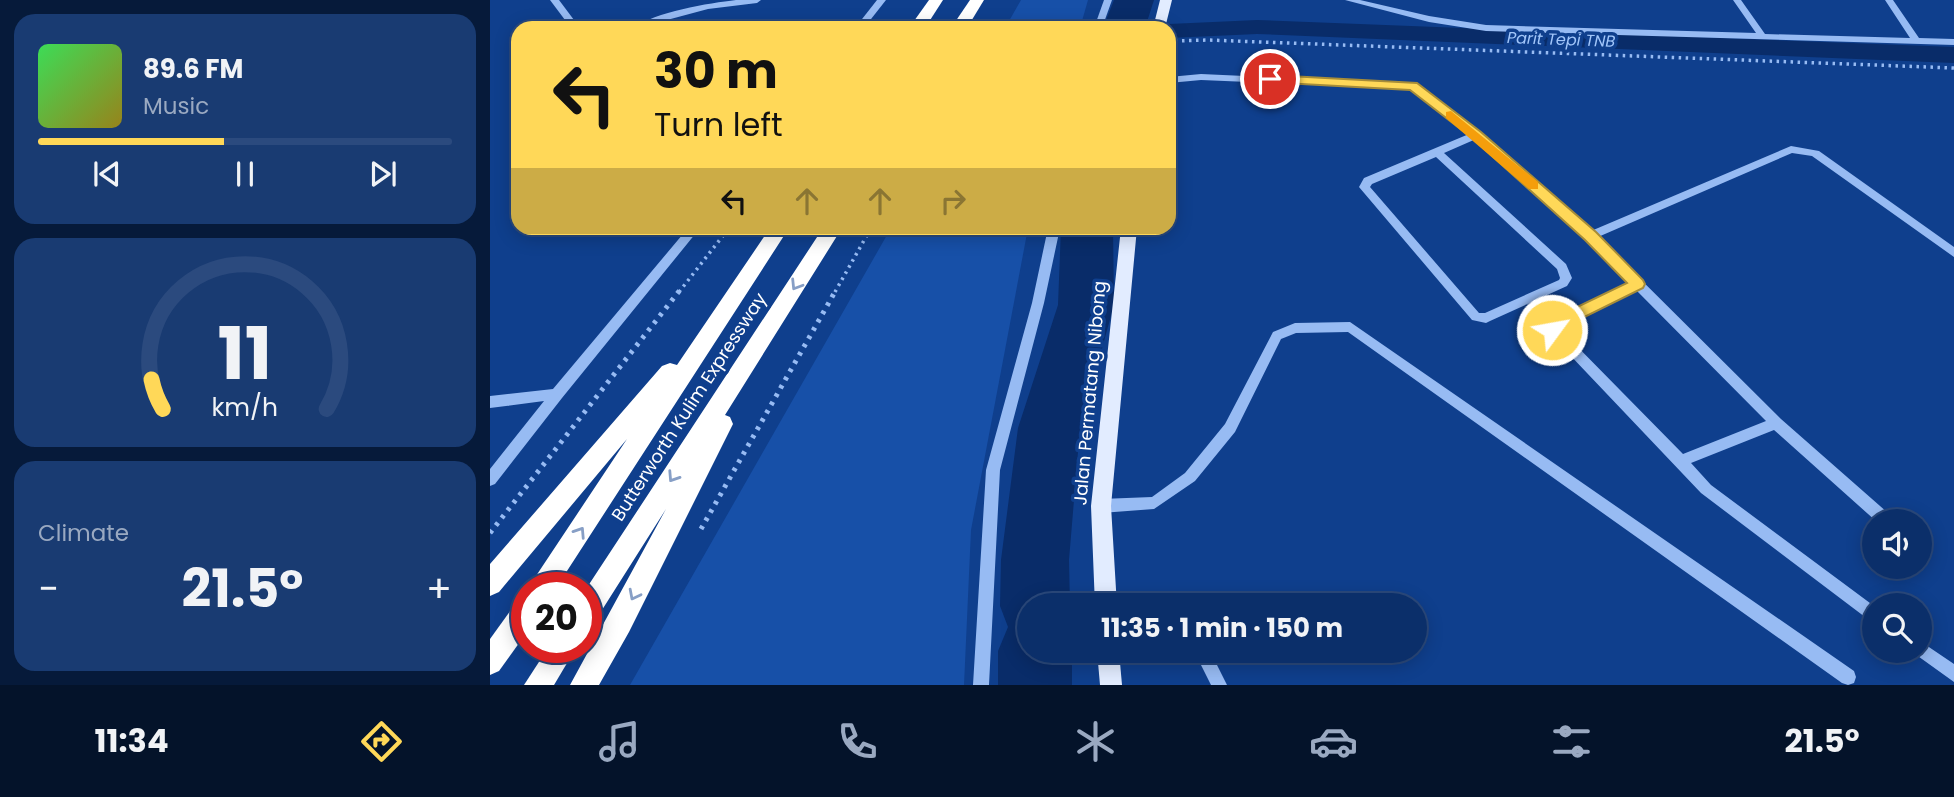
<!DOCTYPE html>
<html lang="en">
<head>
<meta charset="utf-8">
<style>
  :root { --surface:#0b2f6a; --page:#193b72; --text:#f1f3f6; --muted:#9aa9c1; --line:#2b4a7e; --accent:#ffd858 }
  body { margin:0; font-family:Poppins,sans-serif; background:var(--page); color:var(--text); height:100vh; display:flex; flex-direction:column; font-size:26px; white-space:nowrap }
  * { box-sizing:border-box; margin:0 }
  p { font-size:23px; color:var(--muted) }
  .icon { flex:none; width:38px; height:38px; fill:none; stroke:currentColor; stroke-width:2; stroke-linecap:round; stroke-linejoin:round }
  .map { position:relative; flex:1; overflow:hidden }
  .details { display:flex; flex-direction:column; gap:14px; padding:14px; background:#061a3a; width:490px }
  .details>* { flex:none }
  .guide { position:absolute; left:21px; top:21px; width:665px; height:214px; border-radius:21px; box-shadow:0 4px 18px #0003,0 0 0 2px var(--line); background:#ffd858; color:#111; overflow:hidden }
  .buttons { position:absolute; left:1372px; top:509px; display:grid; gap:14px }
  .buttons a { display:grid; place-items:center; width:70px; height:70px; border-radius:50%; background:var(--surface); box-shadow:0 4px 18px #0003,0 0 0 2px var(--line); font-size:35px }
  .speed { position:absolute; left:21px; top:572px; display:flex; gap:14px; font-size:35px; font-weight:700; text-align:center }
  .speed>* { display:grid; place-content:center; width:91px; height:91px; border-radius:50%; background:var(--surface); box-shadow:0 4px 18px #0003,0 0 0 2px var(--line); line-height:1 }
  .speed .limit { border:10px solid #d22; background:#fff; color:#111 }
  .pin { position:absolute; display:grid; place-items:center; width:60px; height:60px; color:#fff; margin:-30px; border:4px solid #fff; border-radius:50%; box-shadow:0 2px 7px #0007 }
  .me { position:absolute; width:77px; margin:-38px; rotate:58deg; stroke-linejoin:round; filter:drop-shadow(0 0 5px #0008) }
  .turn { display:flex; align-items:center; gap:24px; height:147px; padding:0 28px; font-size:32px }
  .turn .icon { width:91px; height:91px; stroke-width:2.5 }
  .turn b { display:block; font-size:49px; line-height:60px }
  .lanes { display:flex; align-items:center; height:66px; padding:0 28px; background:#0003; justify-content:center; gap:35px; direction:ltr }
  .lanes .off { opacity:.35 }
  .big { font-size:52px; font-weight:700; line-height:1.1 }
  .details .widget { flex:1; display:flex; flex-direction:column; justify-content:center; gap:10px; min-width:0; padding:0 24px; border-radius:21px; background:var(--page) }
  .details .dial { align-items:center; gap:0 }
  .dial svg { height:182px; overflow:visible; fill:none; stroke:var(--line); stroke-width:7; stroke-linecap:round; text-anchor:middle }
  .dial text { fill:var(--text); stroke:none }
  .song { display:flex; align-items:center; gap:21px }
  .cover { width:84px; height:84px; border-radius:10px; background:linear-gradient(135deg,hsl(130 70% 55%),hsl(50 70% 35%)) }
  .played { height:7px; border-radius:4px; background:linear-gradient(90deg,var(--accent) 45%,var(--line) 45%) }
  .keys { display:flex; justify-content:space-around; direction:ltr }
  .heat { display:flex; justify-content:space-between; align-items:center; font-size:38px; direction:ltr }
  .trip { position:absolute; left:527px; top:593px; width:410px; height:70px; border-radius:35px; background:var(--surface); box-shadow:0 4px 18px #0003,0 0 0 2px var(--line); font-weight:700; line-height:70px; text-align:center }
  .tab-bar { display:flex; height:112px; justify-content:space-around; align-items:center; background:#04132a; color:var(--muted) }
  .tab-bar .icon { width:49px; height:49px }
  .tab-bar .current { color:var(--accent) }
  .tab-bar b { font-size:32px; color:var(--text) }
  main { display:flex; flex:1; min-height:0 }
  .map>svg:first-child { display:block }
  .green { fill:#1750a8 }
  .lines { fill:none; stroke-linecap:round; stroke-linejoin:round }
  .canal { fill:#092c69; fill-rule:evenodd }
  .river { fill:#092c69; fill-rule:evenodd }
  .path-far1 { stroke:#97bbf3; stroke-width:3.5; stroke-dasharray:2.5 4.5; stroke-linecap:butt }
  .path { stroke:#97bbf3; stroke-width:5; stroke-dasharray:3.5 6; stroke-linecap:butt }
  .minor { fill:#97bbf3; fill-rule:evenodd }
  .major { fill:#e2ecff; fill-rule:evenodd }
  .highway { fill:#fff; fill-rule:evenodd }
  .oneway { stroke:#879fc6 }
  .route { fill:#ffd858; stroke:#a68c39; stroke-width:2 }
  .slow { fill:#f59e0b }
  .labels { text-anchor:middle; stroke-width:7; stroke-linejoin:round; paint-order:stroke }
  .far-water-label { font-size:16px; font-style:italic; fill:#a2c6fa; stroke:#0f3f8d }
  .street-label { font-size:18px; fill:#fff; stroke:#0f3f8d }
</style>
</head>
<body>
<main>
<section class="details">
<div class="widget">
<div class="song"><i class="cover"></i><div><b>89.6 FM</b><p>Music</p></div></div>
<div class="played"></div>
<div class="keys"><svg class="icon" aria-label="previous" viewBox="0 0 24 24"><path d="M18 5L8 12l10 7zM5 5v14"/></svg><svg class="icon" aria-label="pause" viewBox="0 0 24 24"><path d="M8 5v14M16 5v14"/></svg><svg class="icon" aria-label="next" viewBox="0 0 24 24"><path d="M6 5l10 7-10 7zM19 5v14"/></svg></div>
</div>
<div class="widget dial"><svg viewBox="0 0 100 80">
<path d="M14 69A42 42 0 1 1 86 69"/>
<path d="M14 69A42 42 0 0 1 9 56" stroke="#ffd858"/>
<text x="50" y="56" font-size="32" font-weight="700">11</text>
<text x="50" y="72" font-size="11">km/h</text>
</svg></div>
<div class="widget"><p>Climate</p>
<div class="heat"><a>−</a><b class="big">21.5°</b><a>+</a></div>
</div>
</section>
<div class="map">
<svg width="1464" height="685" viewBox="0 0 1464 685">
  <rect width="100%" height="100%" fill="#0f3f8d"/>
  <!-- green -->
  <g class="green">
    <polygon points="531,0 598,0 590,28 515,28"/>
    <polygon points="401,228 538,228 481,530 474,685 140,685"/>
  </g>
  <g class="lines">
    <!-- canal -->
    <polygon class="canal" points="767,20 1464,47 1464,63 767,34 679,38 679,28 669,28 679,24"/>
    <!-- river -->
    <g class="river">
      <polygon points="624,0 664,0 655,28 613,28"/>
      <polygon points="571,228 623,228 624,305 590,428 579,560 580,606 539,606 539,651 582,651 582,685 508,685 508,651 518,627 510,606 511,560 528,428 568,305"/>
    </g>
    <!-- path-far1 -->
    <g class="path-far1">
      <polyline points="685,41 718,40 1464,68"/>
      <polyline points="189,292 239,228"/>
      <polyline points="345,292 381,228"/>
    </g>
    <!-- path -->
    <g class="path">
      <polyline points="211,529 346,290"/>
      <polyline points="0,533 190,290"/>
    </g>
    <!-- minor -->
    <g class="minor">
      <polygon points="60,0 69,0 90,28 81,28"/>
      <path d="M246 0H271L267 3 218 9 162 24 155 28H145C163 12 220 3 246 0Z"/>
      <polygon points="387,0 396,0 374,28 365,28"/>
      <polygon points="614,0 622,0 612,28 604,28"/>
      <polygon points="855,0 870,0 939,16 996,25 1266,33 1243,0 1251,0 1275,34 1420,38 1395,0 1403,0 1429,38 1464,39 1464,45 996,31 939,22"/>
      <path d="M711 74 926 84 991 133 1101 231 1301 146 1329 151 1464 247V257L1322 156 1302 153 1108 237 1291 419 1398 513 1400 518 1399 522H1387L1284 430 1201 463 1221 485 1384 606V622L1379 620 1211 493 1059 333 1056 326 1058 323 1139 283 1096 239 986 139 954 153 1076 264 1082 278 1077 286 1000 321 996 323 982 320 869 187 874 178 979 134 921 89 711 80 679 83V77ZM946 157 1067 269 1070 278 1069 280 995 313H989L880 187 882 184ZM1146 290 1276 421 1193 454 1069 328Z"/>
      <polygon points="198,228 210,228 72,398 5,484 0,486 0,469 54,401 0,408 0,396 63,389"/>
      <polygon points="558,228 570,228 554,303 510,470 499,685 483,685 496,470 542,303"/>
      <polygon points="860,322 1364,671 1366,677 1364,683 1358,685 1352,683 858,332 806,333 791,339 745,432 705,481 664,509 611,513 606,511 604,506 606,501 611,499 662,497 695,473 735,424 783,332 805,323"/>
      <polygon points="1430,641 1464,664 1464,682 1425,654 1423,651 1430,651"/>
      <polygon points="704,651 720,651 737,685 721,685"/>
    </g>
    <!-- major -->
    <g class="major">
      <polygon points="670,0 682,0 675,28 663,28"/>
      <polygon points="631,228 647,228 621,506 627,606 605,606 601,506"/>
      <polygon points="607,651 629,651 632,685 610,685"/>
    </g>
    <!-- highway -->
    <g class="highway">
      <polygon points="439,0 453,0 435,28 419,28"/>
      <polygon points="480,0 494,0 477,28 461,28"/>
      <polygon points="280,228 299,228 66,588 38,588 137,439 9,592 0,596 0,564 172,366 180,363 187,365"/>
      <polygon points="333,228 352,228 235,415 240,417 243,424 139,632 109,685 80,685 176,509 105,621 96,625 96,589"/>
      <polygon points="37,596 37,632 9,671 0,675 0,639 28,600"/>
      <polygon points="58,648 86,648 64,685 34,685"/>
    </g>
  </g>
  <!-- one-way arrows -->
  <defs><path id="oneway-chevron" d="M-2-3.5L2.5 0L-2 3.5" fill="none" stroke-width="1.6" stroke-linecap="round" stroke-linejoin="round" transform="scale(1.75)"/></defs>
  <g class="oneway">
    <use href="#oneway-chevron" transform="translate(306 285) rotate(122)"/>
    <use href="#oneway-chevron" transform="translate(183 477) rotate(123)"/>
    <use href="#oneway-chevron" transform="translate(90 532) rotate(-57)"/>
    <use href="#oneway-chevron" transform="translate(144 595) rotate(117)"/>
  </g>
  <!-- route -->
  <polygon class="route" points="780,75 927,83 991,132 1106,232 1153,280 1155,284 1153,288 1070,329 1068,334 1057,334 1054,326 1056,322 1137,283 1095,240 982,138 920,90 776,82 774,79"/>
  <!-- slow -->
  <polygon class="slow" points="961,111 1048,182 1048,189 1039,189 956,118 956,112"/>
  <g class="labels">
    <!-- far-water labels -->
    <g class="far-water-label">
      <text transform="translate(1071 39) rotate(2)" y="6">Parit Tepi TNB</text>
    </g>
    <!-- street labels -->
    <g class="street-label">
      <text transform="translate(600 393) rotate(-85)" y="6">Jalan Permatang Nibong</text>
      <text transform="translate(199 407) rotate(-57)" y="6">Butterworth Kulim Expressway</text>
    </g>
  </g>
</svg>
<div class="buttons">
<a><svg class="icon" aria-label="sound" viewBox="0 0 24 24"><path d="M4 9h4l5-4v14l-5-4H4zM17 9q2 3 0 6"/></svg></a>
<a><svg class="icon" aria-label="search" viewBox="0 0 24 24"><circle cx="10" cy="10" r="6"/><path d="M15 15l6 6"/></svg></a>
</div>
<div class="speed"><div class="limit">20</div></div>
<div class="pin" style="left:780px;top:79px;background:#d93025"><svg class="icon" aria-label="arrive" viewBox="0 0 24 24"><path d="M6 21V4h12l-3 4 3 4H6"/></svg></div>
<svg class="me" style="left:1062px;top:330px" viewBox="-20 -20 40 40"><circle r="17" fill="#ffd858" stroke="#fff" stroke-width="3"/><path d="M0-11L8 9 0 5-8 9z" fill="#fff"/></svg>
<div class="trip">11:35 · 1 min · 150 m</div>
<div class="guide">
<div class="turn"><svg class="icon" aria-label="left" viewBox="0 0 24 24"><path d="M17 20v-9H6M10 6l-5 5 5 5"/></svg><div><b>30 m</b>Turn left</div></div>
<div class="lanes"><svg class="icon" aria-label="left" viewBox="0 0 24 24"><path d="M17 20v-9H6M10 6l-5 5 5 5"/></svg><svg class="icon off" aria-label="ahead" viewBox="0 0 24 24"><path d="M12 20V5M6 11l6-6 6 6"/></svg><svg class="icon off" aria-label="ahead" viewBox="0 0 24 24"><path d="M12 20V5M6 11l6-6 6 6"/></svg><svg class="icon off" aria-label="right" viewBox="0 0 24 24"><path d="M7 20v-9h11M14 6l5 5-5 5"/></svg></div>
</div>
</div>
</main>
<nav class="tab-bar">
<b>11:34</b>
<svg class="icon current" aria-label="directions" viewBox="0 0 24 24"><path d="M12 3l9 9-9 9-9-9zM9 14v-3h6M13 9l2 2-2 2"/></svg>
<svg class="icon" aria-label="music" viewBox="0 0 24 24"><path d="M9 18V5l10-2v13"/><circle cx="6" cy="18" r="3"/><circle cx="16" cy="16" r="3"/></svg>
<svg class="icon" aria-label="phone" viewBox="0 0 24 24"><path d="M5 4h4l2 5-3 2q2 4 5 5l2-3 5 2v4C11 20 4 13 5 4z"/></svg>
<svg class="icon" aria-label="climate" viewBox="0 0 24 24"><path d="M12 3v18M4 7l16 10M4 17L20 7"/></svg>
<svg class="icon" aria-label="car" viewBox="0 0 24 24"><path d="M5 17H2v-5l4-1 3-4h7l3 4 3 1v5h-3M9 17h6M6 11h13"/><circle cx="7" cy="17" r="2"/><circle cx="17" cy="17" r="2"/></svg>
<svg class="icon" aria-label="filters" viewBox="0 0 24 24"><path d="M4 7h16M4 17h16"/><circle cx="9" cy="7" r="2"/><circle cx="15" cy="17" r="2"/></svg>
<b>21.5°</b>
</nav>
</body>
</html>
